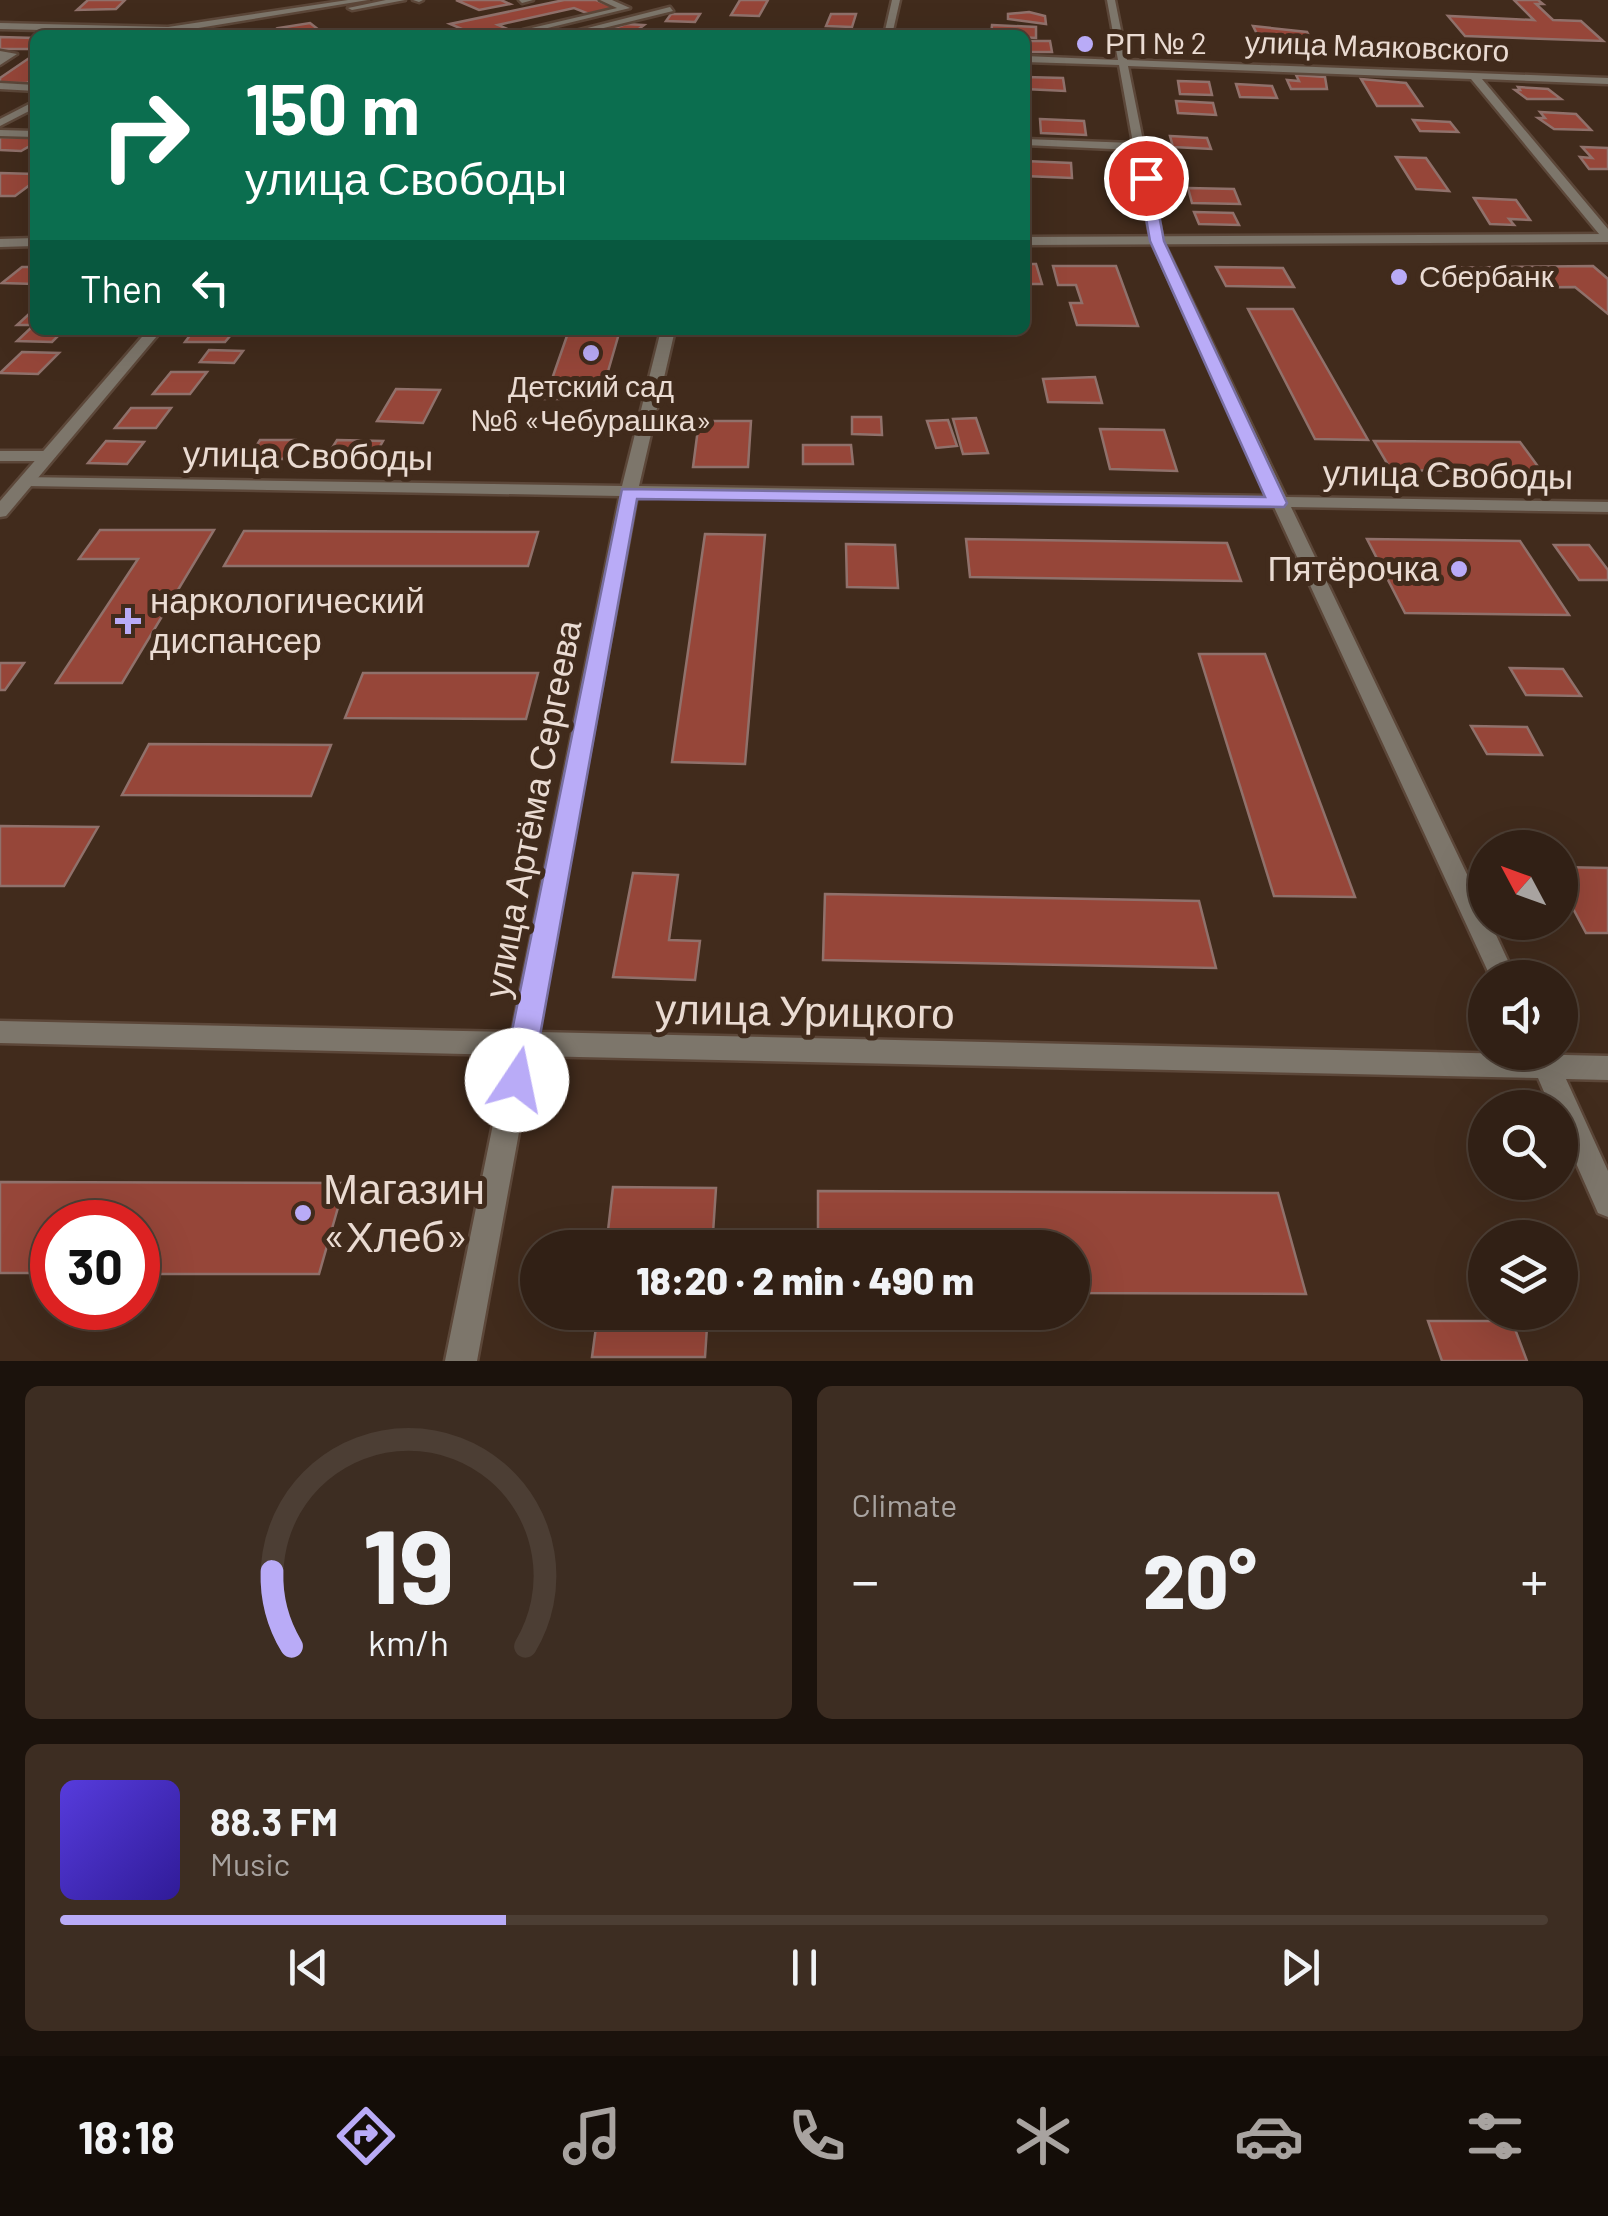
<!DOCTYPE html>
<html lang="en">
<head>
<meta charset="utf-8">
<style>
  :root { --surface:#312015; --page:#3d2d22; --text:#f1f3f6; --muted:#a8a3a0; --line:#4c3e34; --accent:#b9abf7 }
  body { margin:0; font-family:Barlow,sans-serif; background:var(--page); color:var(--text); height:100vh; display:flex; flex-direction:column; font-size:38px; white-space:nowrap }
  * { box-sizing:border-box; margin:0 }
  p { font-size:32px; color:var(--muted) }
  .icon { flex:none; width:55px; height:55px; fill:none; stroke:currentColor; stroke-width:2; stroke-linecap:round; stroke-linejoin:round }
  .map { position:relative; height:1361px; overflow:hidden }
  .sheet { display:flex; flex-direction:column; gap:25px; padding:25px; background:#1b120c; flex:1 }
  .sheet>* { flex:none }
  .hud { position:absolute; left:30px; top:30px; width:1000px; height:305px; border-radius:15px; box-shadow:0 10px 40px #0002,0 0 0 2px var(--line); background:#0b6e4f; color:#fff; overflow:hidden }
  .needle { width:65px; rotate:311deg }
  .fabs { position:absolute; left:1468px; top:830px; display:grid; gap:20px }
  .fabs a { display:grid; place-items:center; width:110px; height:110px; border-radius:50%; background:var(--surface); box-shadow:0 10px 40px #0002,0 0 0 2px var(--line); font-size:50px }
  .speed { position:absolute; left:30px; top:1200px; display:flex; gap:20px; font-size:50px; font-weight:700; text-align:center }
  .speed>* { display:grid; place-content:center; width:130px; height:130px; border-radius:50%; background:var(--surface); box-shadow:0 10px 40px #0002,0 0 0 2px var(--line); line-height:1 }
  .speed .limit { border:15px solid #d22; background:#fff; color:#111 }
  .pin { position:absolute; display:grid; place-items:center; width:85px; height:85px; color:#fff; margin:-42px; border:5px solid #fff; border-radius:50%; box-shadow:0 2px 10px #0007 }
  .me { position:absolute; width:110px; margin:-55px; rotate:11deg; stroke-linejoin:round; filter:drop-shadow(0 0 8px #0008) }
  .turn { display:flex; align-items:center; gap:35px; height:210px; padding:0 50px; font-size:45px }
  .turn .icon { width:130px; height:130px; stroke-width:2.5 }
  .turn b { display:block; font-size:70px; line-height:85px }
  .then { display:flex; align-items:center; height:95px; padding:0 50px; background:#0003; gap:20px; font-size:38px }
  .big { font-size:75px; font-weight:800; line-height:1.1 }
  .sheet .tile { flex:1; display:flex; flex-direction:column; justify-content:center; gap:15px; min-width:0; padding:0 35px; border-radius:15px; background:var(--page) }
  .sheet .dial { align-items:center; gap:0 }
  .dial svg { height:260px; overflow:visible; fill:none; stroke:var(--line); stroke-width:7; stroke-linecap:round; text-anchor:middle }
  .dial text { fill:var(--text); stroke:none }
  .song { display:flex; align-items:center; gap:30px }
  .cover { width:120px; height:120px; border-radius:15px; background:linear-gradient(135deg,hsl(250 70% 55%),hsl(250 70% 35%)) }
  .played { height:10px; border-radius:5px; background:linear-gradient(90deg,var(--accent) 30%,var(--line) 30%) }
  .keys { display:flex; justify-content:space-around; direction:ltr }
  .heat { display:flex; justify-content:space-between; align-items:center; font-size:55px; direction:ltr }
  .sheet .tiles { flex:1; display:grid; gap:25px; grid-template-columns:1fr 1fr }
  .tile:last-child { grid-column:span 2 }
  .trip { position:absolute; left:520px; top:1230px; width:570px; height:100px; border-radius:50px; background:var(--surface); box-shadow:0 10px 40px #0002,0 0 0 2px var(--line); font-weight:800; line-height:100px; text-align:center }
  .tab-bar { display:flex; height:160px; justify-content:space-around; align-items:center; background:#140d08; color:var(--muted) }
  .tab-bar .icon { width:70px; height:70px }
  .tab-bar .current { color:var(--accent) }
  .tab-bar b { font-size:45px; color:var(--text) }
  .map>svg:first-child { display:block }
  .building { fill:#964639; stroke:#90716b; stroke-width:2.5 }
  .lines { fill:none; stroke-linecap:round; stroke-linejoin:round }
  .service-casing { stroke:#5c4739; stroke-width:5 }
  .minor-casing { stroke:#5c4739; stroke-width:5 }
  .tertiary-casing { stroke:#5c4739; stroke-width:5 }
  .service { fill:#7d766b; fill-rule:evenodd }
  .minor { fill:#7d766b; fill-rule:evenodd }
  .tertiary { fill:#7d766b; fill-rule:evenodd }
  .route { fill:#b9abf7; stroke:#786fa1; stroke-width:2.5 }
  .poi-dot { fill:#b9abf7; stroke:#412b1c; stroke-width:4 }
  .labels { text-anchor:middle; stroke-width:10; stroke-linejoin:round; paint-order:stroke }
  .far-poi-label { font-size:30px; fill:#eadbd2; stroke:#412b1c; text-anchor:start }
  .far-street-label { font-size:30px; fill:#eadbd2; stroke:#412b1c }
  .street-label { font-size:35px; fill:#eadbd2; stroke:#412b1c }
  .poi-label { font-size:35px; fill:#eadbd2; stroke:#412b1c; text-anchor:end }
  .near-street-label { font-size:42px; fill:#eadbd2; stroke:#412b1c }
  .near-poi-label { font-size:42px; fill:#eadbd2; stroke:#412b1c; text-anchor:start }
</style>
</head>
<body>
<div class="map">
<svg width="1608" height="1361" viewBox="0 0 1608 1361">
  <rect width="100%" height="100%" fill="#412b1c"/>
  <!-- building -->
  <g class="building">
    <polygon points="88,0 125,0 116,9 77,10"/>
    <polygon points="456,0 501,0 510,4 479,10"/>
    <polygon points="564,0 596,0 617,8 589,14 574,8 498,25 512,31 492,35 476,35 450,24"/>
    <polygon points="740,0 768,0 759,16 731,15"/>
    <polygon points="1514,0 1538,0 1543,4 1536,4 1553,20 1581,21 1603,41 1465,36 1448,16 1534,20"/>
    <polygon points="1029,12 1045,16 1046,24 1008,19 1008,14"/>
    <polygon points="671,14 700,14 695,22 666,21"/>
    <polygon points="831,14 856,14 852,27 826,26"/>
    <polygon points="310,23 319,30 291,35 279,28"/>
    <polygon points="626,24 644,25 631,35 602,32"/>
    <polygon points="992,25 1036,27 1036,38 991,35"/>
    <polygon points="1253,26 1307,32 1316,48 1275,45 1269,34 1257,34"/>
    <polygon points="0,37 35,38 35,49 0,49"/>
    <polygon points="1025,41 1050,41 1052,52 1025,52"/>
    <polygon points="35,54 35,77 27,83 0,83 0,78"/>
    <polygon points="1296,75 1325,77 1327,89 1291,89 1287,80 1299,81"/>
    <polygon points="1025,77 1063,78 1065,91 1025,89"/>
    <polygon points="1361,79 1406,83 1422,106 1377,106"/>
    <polygon points="1178,81 1209,82 1212,95 1180,94"/>
    <polygon points="1236,84 1272,86 1277,98 1240,97"/>
    <polygon points="1518,87 1548,89 1561,99 1527,99 1515,90 1520,90"/>
    <polygon points="1176,101 1213,103 1216,115 1178,113"/>
    <polygon points="1540,112 1576,114 1591,130 1554,129 1538,118 1545,118"/>
    <polygon points="1040,119 1084,121 1086,135 1041,133"/>
    <polygon points="1413,120 1450,122 1458,132 1420,131"/>
    <polygon points="1170,136 1207,138 1211,149 1173,147"/>
    <polygon points="0,137 35,138 35,143 21,151 0,150"/>
    <polygon points="1582,147 1608,148 1608,169 1589,169 1580,157 1592,158"/>
    <polygon points="1396,157 1426,158 1449,191 1416,189"/>
    <polygon points="1025,161 1071,163 1072,178 1025,176"/>
    <polygon points="0,173 35,174 35,181 15,196 0,196"/>
    <polygon points="1188,188 1234,189 1240,204 1192,203"/>
    <polygon points="1474,198 1516,200 1530,220 1509,219 1514,225 1490,224"/>
    <polygon points="1194,212 1233,213 1239,225 1199,224"/>
    <polygon points="1025,264 1036,264 1042,284 1025,284"/>
    <polygon points="1053,266 1116,266 1138,326 1077,325 1070,303 1082,303 1076,285 1058,285"/>
    <polygon points="1593,266 1608,279 1608,314 1575,287 1451,288 1432,268"/>
    <polygon points="22,267 35,267 35,284 2,283"/>
    <polygon points="1216,267 1283,268 1294,287 1226,286"/>
    <polygon points="1248,309 1293,309 1368,440 1315,439"/>
    <polygon points="29,314 35,314 35,330 64,330 52,342 17,341 34,325 17,325"/>
    <polygon points="194,330 256,330 252,335 231,335 225,342 185,342"/>
    <polygon points="569,330 620,330 600,399 545,399"/>
    <polygon points="209,350 243,351 234,363 200,362"/>
    <polygon points="22,352 59,353 38,374 0,373"/>
    <polygon points="171,372 207,372 190,394 153,394"/>
    <polygon points="1095,377 1102,403 1048,402 1043,379"/>
    <polygon points="396,389 440,390 423,423 377,421"/>
    <polygon points="131,408 171,408 156,428 115,428"/>
    <polygon points="852,417 881,417 882,435 852,434"/>
    <polygon points="976,418 988,453 963,454 953,419"/>
    <polygon points="948,420 957,446 936,448 927,421"/>
    <polygon points="699,421 751,421 748,467 693,467"/>
    <polygon points="1100,429 1164,430 1177,471 1110,469"/>
    <polygon points="260,440 295,440 283,459 248,459"/>
    <polygon points="337,440 383,441 371,462 324,461"/>
    <polygon points="106,441 144,442 127,464 88,463"/>
    <polygon points="1374,441 1520,442 1542,472 1391,470"/>
    <polygon points="803,445 851,445 853,464 803,464"/>
    <polygon points="100,530 214,530 122,683 56,683 138,559 79,559"/>
    <polygon points="244,531 538,532 528,566 224,566"/>
    <polygon points="705,534 765,535 745,764 672,762"/>
    <polygon points="966,539 1227,543 1241,581 970,577"/>
    <polygon points="1367,539 1520,541 1569,615 1405,613"/>
    <polygon points="846,544 895,545 898,588 847,587"/>
    <polygon points="1554,545 1589,545 1608,570 1608,580 1579,580"/>
    <polygon points="1199,654 1265,654 1355,897 1274,896"/>
    <polygon points="0,663 24,663 5,690 0,690"/>
    <polygon points="1510,668 1563,669 1581,696 1526,695"/>
    <polygon points="363,673 538,673 526,719 345,718"/>
    <polygon points="1471,726 1527,727 1542,755 1487,754"/>
    <polygon points="149,744 331,745 311,796 122,795"/>
    <polygon points="0,826 98,827 64,886 0,886"/>
    <polygon points="1560,867 1608,868 1608,933 1586,933 1560,884"/>
    <polygon points="633,873 678,875 669,940 700,941 695,980 613,977"/>
    <polygon points="825,894 1199,901 1216,968 823,960"/>
    <polygon points="0,1182 345,1183 319,1274 138,1274 138,1222 52,1222 52,1273 0,1273"/>
    <polygon points="613,1187 716,1188 712,1248 606,1248"/>
    <polygon points="818,1191 1278,1193 1306,1294 1072,1293 1072,1248 818,1248"/>
    <polygon points="598,1312 708,1312 705,1357 592,1357"/>
    <polygon points="1428,1321 1512,1321 1527,1361 1442,1361"/>
  </g>
  <g class="lines">
    <!-- service casing -->
    <g class="service-casing">
      <g id="service">
        <polygon points="348,0 368,0 168,33 0,29 0,23 168,27"/>
        <polygon points="386,0 405,0 352,10 348,8"/>
        <polygon points="413,0 423,0 419,2"/>
        <polygon points="519,0 533,0 522,3"/>
        <polygon points="600,0 612,0 630,8 527,33 523,30 617,8"/>
        <polygon points="0,51 17,54 0,65"/>
        <polygon points="0,83 35,85 35,91 0,89"/>
      </g>
    </g>
    <!-- minor casing -->
    <g class="minor-casing">
      <g id="minor">
        <polygon points="892,0 900,0 892,35 884,35"/>
        <polygon points="1107,0 1115,0 1127,60 1608,78 1608,84 1482,79 1608,229 1608,241 1604,240 1471,79 1128,66 1163,241 1286,497 1608,502 1608,512 1291,507 1485,912 1485,922 1490,922 1516,978 1491,978 1274,507 637,496 538,1032 1608,1056 1608,1080 1566,1079 1608,1171 1608,1217 1598,1213 1560,1127 1560,1108 1551,1108 1538,1078 533,1056 477,1361 445,1361 507,1055 0,1043 0,1021 512,1032 620,496 27,486 21,485 21,477 622,486 661,330 675,330 639,486 1269,496 1151,241 1134,150 1025,145 1025,139 1133,143 1119,65 1025,62 1025,56 1118,60"/>
        <polygon points="670,7 673,11 575,35 560,35"/>
        <polygon points="149,30 152,35 142,35"/>
        <polygon points="35,101 35,108 0,126 0,119"/>
        <polygon points="0,130 35,131 35,137 0,136"/>
        <polygon points="35,238 35,246 0,247 0,239"/>
        <polygon points="0,451 48,451 56,456 48,461 0,461"/>
      </g>
    </g>
    <!-- tertiary casing -->
    <g class="tertiary-casing">
      <g id="tertiary">
        <polygon points="1608,234 1608,242 1025,245 1025,237"/>
        <polygon points="148,330 162,330 6,516 0,517 0,501"/>
      </g>
    </g>
    <!-- service -->
    <use href="#service" class="service"/>
    <!-- minor -->
    <use href="#minor" class="minor"/>
    <!-- tertiary -->
    <use href="#tertiary" class="tertiary"/>
  </g>
  <!-- route -->
  <polygon class="route" points="1146,175 1152,178 1164,241 1287,503 1284,507 637,499 532,1080 528,1090 517,1094 506,1090 502,1080 622,489 1265,497 1150,241 1139,178"/>
  <!-- markers -->
  <g class="poi-dot">
    <circle cx="1085" cy="44" r="10"/>
    <circle cx="1399" cy="277" r="10"/>
    <circle cx="591" cy="353" r="10"/>
    <circle cx="1459" cy="569" r="10"/>
    <path d="M123 606h10v10h10v10h-10v10h-10v-10h-10v-10h10z"/>
    <circle cx="303" cy="1213" r="10"/>
  </g>
  <g class="labels">
    <!-- far-poi labels -->
    <g class="far-poi-label">
      <text x="1105" y="54">РП № 2</text>
      <text x="1419" y="287">Сбербанк</text>
      <text x="591" y="397" text-anchor="middle">Детский сад<tspan x="591" dy="34">№6 «Чебурашка»</tspan></text>
    </g>
    <!-- far-street labels -->
    <g class="far-street-label">
      <text transform="translate(1377 47) rotate(2)" y="10">улица Маяковского</text>
    </g>
    <!-- street labels -->
    <g class="street-label">
      <text transform="translate(308 456) rotate(1)" y="12">улица Свободы</text>
      <text transform="translate(1448 475) rotate(1)" y="12">улица Свободы</text>
      <text transform="translate(533 809) rotate(-79)" y="12">улица Артёма Сергеева</text>
    </g>
    <!-- poi labels -->
    <g class="poi-label">
      <text x="1439" y="581">Пятёрочка</text>
      <text x="150" y="613" text-anchor="start">наркологический<tspan x="150" dy="40">диспансер</tspan></text>
    </g>
    <!-- near-street labels -->
    <g class="near-street-label">
      <text transform="translate(805 1011) rotate(1)" y="15">улица Урицкого</text>
    </g>
    <!-- near-poi labels -->
    <g class="near-poi-label">
      <text x="323" y="1204">Магазин<tspan x="323" dy="48">«Хлеб»</tspan></text>
    </g>
  </g>
</svg>
<div class="fabs">
<a><svg class="needle" viewBox="-14 -14 28 28"><path d="M0-13l5 13h-10z" fill="#e53935"/><path d="M0 13l5-13h-10z" fill="#a8a3a0"/></svg></a>
<a><svg class="icon" aria-label="sound" viewBox="0 0 24 24"><path d="M4 9h4l5-4v14l-5-4H4zM17 9q2 3 0 6"/></svg></a>
<a><svg class="icon" aria-label="search" viewBox="0 0 24 24"><circle cx="10" cy="10" r="6"/><path d="M15 15l6 6"/></svg></a>
<a><svg class="icon" aria-label="layers" viewBox="0 0 24 24"><path d="M12 4l9 5-9 5-9-5zM3 14l9 5 9-5"/></svg></a>
</div>
<div class="speed"><div class="limit">30</div></div>
<div class="pin" style="left:1146px;top:178px;background:#d93025"><svg class="icon" aria-label="arrive" viewBox="0 0 24 24"><path d="M6 21V4h12l-3 4 3 4H6"/></svg></div>
<svg class="me" style="left:517px;top:1080px" viewBox="-20 -20 40 40"><circle r="19" fill="#fff"/><path d="M0-13L10 11 0 6-10 11z" fill="#b9abf7"/></svg>
<div class="trip">18:20 · 2 min · 490 m</div>
<div class="hud">
<div class="turn"><svg class="icon" aria-label="right" viewBox="0 0 24 24"><path d="M7 20v-9h11M14 6l5 5-5 5"/></svg><div><b>150 m</b>улица Свободы</div></div>
<div class="then">Then<svg class="icon" aria-label="left" viewBox="0 0 24 24"><path d="M17 20v-9H6M10 6l-5 5 5 5"/></svg></div>
</div>
</div>
<section class="sheet">
<div class="tiles">
<div class="tile dial"><svg viewBox="0 0 100 80">
<path d="M14 69A42 42 0 1 1 86 69"/>
<path d="M14 69A42 42 0 0 1 8 46" stroke="#b9abf7"/>
<text x="50" y="56" font-size="32" font-weight="700">19</text>
<text x="50" y="72" font-size="11">km/h</text>
</svg></div>
<div class="tile"><p>Climate</p>
<div class="heat"><a>−</a><b class="big">20°</b><a>+</a></div>
</div>
<div class="tile">
<div class="song"><i class="cover"></i><div><b>88.3 FM</b><p>Music</p></div></div>
<div class="played"></div>
<div class="keys"><svg class="icon" aria-label="previous" viewBox="0 0 24 24"><path d="M18 5L8 12l10 7zM5 5v14"/></svg><svg class="icon" aria-label="pause" viewBox="0 0 24 24"><path d="M8 5v14M16 5v14"/></svg><svg class="icon" aria-label="next" viewBox="0 0 24 24"><path d="M6 5l10 7-10 7zM19 5v14"/></svg></div>
</div>
</div>
</section>
<nav class="tab-bar">
<b>18:18</b>
<svg class="icon current" aria-label="directions" viewBox="0 0 24 24"><path d="M12 3l9 9-9 9-9-9zM9 14v-3h6M13 9l2 2-2 2"/></svg>
<svg class="icon" aria-label="music" viewBox="0 0 24 24"><path d="M9 18V5l10-2v13"/><circle cx="6" cy="18" r="3"/><circle cx="16" cy="16" r="3"/></svg>
<svg class="icon" aria-label="phone" viewBox="0 0 24 24"><path d="M5 4h4l2 5-3 2q2 4 5 5l2-3 5 2v4C11 20 4 13 5 4z"/></svg>
<svg class="icon" aria-label="climate" viewBox="0 0 24 24"><path d="M12 3v18M4 7l16 10M4 17L20 7"/></svg>
<svg class="icon" aria-label="car" viewBox="0 0 24 24"><path d="M5 17H2v-5l4-1 3-4h7l3 4 3 1v5h-3M9 17h6M6 11h13"/><circle cx="7" cy="17" r="2"/><circle cx="17" cy="17" r="2"/></svg>
<svg class="icon" aria-label="filters" viewBox="0 0 24 24"><path d="M4 7h16M4 17h16"/><circle cx="9" cy="7" r="2"/><circle cx="15" cy="17" r="2"/></svg>
</nav>
</body>
</html>
